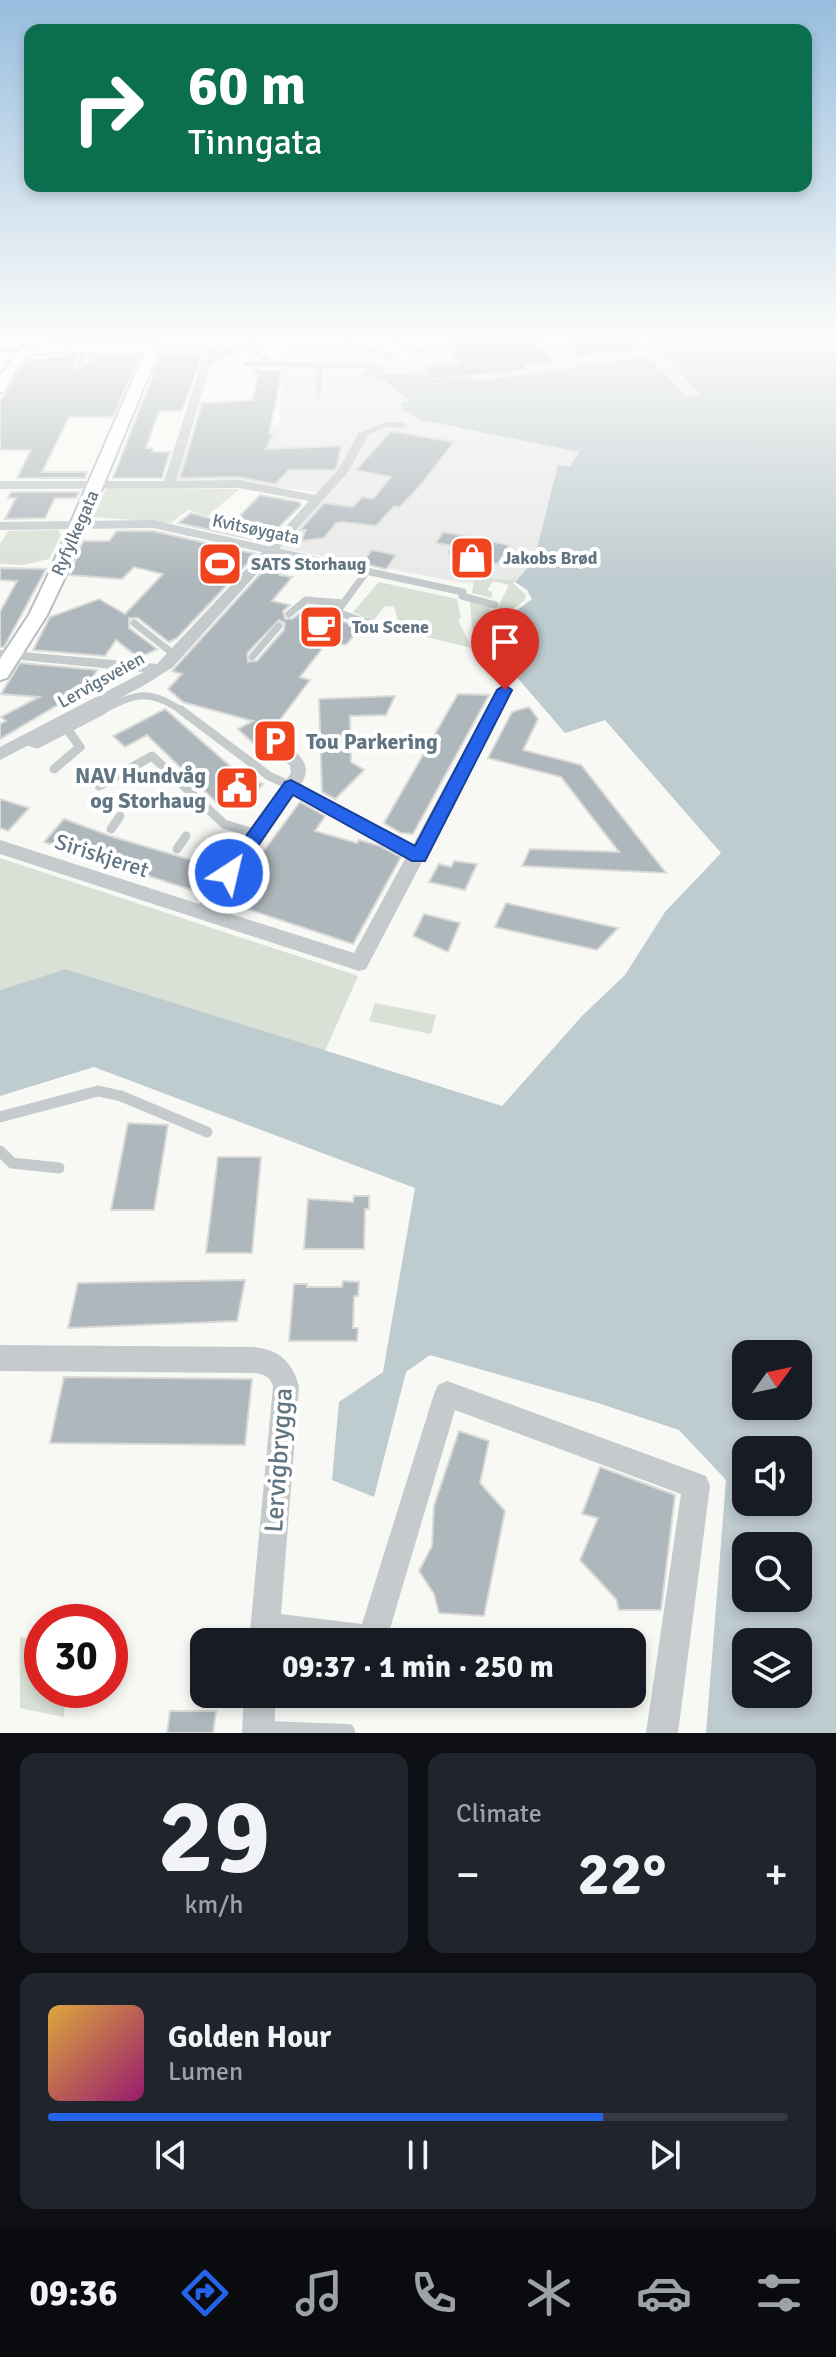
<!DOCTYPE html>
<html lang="en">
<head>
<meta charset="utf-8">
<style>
  :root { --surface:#171b24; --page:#20242c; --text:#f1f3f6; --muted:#9ea1a6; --line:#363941; --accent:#2563eb }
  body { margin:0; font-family:Signika,sans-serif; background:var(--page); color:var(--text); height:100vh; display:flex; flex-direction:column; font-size:30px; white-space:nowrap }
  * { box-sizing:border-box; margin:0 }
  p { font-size:26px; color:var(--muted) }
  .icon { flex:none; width:44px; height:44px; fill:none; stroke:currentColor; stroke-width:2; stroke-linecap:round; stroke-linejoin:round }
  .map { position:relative; height:1733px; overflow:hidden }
  .side { display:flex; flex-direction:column; gap:20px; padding:20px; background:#0d0f14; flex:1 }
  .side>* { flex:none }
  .banner { position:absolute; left:24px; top:24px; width:788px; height:168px; border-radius:16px; box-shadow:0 4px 12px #0003; background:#0b6e4f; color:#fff; overflow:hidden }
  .needle { width:52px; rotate:57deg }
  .tools { position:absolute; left:732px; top:1340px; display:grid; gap:16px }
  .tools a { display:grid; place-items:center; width:80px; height:80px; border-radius:16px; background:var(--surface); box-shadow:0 4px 12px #0003; font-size:40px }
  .speed { position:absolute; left:24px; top:1604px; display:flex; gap:16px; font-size:40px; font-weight:700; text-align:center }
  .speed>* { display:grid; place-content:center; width:104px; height:104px; border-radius:50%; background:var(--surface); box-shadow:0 4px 12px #0003; line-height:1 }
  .speed .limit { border:12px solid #d22; background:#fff; color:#111 }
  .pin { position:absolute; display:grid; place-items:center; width:68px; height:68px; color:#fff; margin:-82px -34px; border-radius:50% 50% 50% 0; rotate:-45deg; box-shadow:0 0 8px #0007 }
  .pin .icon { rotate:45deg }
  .me { position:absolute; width:88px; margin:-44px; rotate:35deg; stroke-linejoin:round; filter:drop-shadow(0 0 6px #0008) }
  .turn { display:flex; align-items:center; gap:28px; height:168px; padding:0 32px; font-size:36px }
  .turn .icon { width:104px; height:104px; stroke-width:2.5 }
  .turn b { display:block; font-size:56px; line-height:68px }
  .big { font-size:60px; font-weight:700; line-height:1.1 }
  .side .tile { flex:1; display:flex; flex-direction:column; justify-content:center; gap:12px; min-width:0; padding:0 28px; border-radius:16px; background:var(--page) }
  .side .dial { align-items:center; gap:0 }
  .dial b { font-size:104px; line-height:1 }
  .song { display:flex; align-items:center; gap:24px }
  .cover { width:96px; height:96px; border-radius:12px; background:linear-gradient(135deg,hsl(40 70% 55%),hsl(320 70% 35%)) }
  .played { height:8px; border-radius:4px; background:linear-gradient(90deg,var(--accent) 75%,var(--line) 75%) }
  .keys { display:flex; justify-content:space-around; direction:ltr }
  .heat { display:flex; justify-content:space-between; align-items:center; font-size:44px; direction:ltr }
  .side .tiles { flex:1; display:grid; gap:20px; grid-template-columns:1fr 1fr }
  .tile:last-child { grid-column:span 2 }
  .trip { position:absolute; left:190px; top:1628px; width:456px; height:80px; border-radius:16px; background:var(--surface); box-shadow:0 4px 12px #0003; font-weight:700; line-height:80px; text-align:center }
  .dock { display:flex; height:128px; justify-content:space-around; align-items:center; background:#090b0e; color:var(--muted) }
  .dock .icon { width:56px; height:56px }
  .dock .current { color:var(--accent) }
  .dock b { font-size:36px; color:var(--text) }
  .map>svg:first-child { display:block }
  .built { fill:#e9e9e8 }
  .green { fill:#d9e0d5 }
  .water { fill:#becbcf; fill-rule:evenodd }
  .building { fill:#aeb7bc; stroke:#d9d9d7; stroke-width:2; fill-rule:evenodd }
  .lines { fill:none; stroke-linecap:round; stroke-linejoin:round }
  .secondary-casing { stroke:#b7bdc1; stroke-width:4 }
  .lane-far4 { stroke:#c5cacd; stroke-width:5 }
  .lane-far3 { stroke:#c5cacd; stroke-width:7 }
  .lane-far2 { stroke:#c5cacd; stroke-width:9 }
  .lane-far1 { stroke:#c5cacd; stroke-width:11 }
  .lane { stroke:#c5cacd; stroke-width:14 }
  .street { fill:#c5cacd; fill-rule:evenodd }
  .secondary { fill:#fff; fill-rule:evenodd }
  .route { fill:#2563eb; stroke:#184099; stroke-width:2 }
  .labels { text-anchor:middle; stroke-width:8; stroke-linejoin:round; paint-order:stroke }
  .far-street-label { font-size:18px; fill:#617582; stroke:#fff }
  .far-poi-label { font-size:18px; font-weight:bold; fill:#617582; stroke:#fff; text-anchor:start }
  .poi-label { font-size:22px; font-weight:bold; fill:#617582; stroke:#fff; text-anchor:start }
  .street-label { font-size:22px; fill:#617582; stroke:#fff }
  .near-street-label { font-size:26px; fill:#617582; stroke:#fff }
</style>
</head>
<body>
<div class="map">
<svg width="836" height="1733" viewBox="0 0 836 1733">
  <rect width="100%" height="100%" fill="#f8f8f5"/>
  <!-- built -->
  <polygon class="built" points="438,340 651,340 701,395 686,397 649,356 479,381 466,376 432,379 424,372 361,373 384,380 410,402 408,414 458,429 467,427 580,452 570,467 539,555 515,582 464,583 280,548 327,493 238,483 173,483 190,438 279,426 285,349 364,349 406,366"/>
  <!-- green -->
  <g class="green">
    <polygon points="106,488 239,489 208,516 188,510 171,523 94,517"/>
    <polygon points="8,531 58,530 61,535 49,559 23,565 0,564 0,544"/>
    <polygon points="517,575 513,583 526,595 524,601 505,614 498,607 509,585 493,581 487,590 492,592 492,598 472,593 475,576 510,580"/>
    <polygon points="379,582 457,599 461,618 458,620 472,648 401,631 394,607 385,606 372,622 353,612"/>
    <polygon points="470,601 491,604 490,629 480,638 472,628"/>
    <polygon points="0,858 358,976 325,1051 67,969 0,990"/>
    <polygon points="375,1003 436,1015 431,1034 369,1021"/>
    <polygon points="20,1637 42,1641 42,1690 66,1690 64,1717 20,1708"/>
  </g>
  <!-- water -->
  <path class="water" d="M651 340H836V1733H706L726 1480 679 1430 598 1403 430 1355 406 1372 374 1497 332 1480 339 1402 383 1372 415 1188 94 1067 0 1096V990L66 969 502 1106 582 1016 625 975 665 912 721 853 605 720 565 733 492 648 511 646 490 643 500 635 499 625 512 624 507 618 532 599 527 590 515 582 539 555 537 548 558 465 570 467 579 452 421 420 402 410V403L409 401 384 380 360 374 370 367H385L384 374 424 372 432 379 466 376 479 381 649 356 686 397 700 395ZM746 1354H798V1406H746ZM746 1450H798V1502H746ZM746 1546H798V1598H746ZM746 1642H798V1694H746Z"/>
  <!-- building -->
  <g class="building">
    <polygon points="444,340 537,340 552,363 524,365 527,370 432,379 425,367 459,364"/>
    <polygon points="564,340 637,340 646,350 576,356"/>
    <polygon points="77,354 74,364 79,369 85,363 92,363 98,354 140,355 113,417 69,417 42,472 87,472 85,478 17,478 31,450 0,450 0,401 20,370 32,360"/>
    <polygon points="161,354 202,354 182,411 159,411 146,448 153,448 152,452 170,452 162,478 113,478"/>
    <polygon points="255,370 282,370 269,434 273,434 266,449 341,446 337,467 334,470 289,470 275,484 239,477 180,478 202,403 253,400 258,374 254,374"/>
    <polygon points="391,431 454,442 422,483 400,507 394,506 376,526 343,522 336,523 324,538 301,541 306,530 300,530 324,503 353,507 362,497 373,499 391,477 356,470"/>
    <polygon points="11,492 79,492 76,498 55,498 45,518 5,519 16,498 8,498"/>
    <polygon points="260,495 299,502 301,505 264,542 178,523 191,513 232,524"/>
    <polygon points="117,531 153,531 256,554 177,638 169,642 138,618 129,618 129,628 157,649 139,658 116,640 105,656 33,650 50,617 99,599 125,614 163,574 134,567 122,579 70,575 83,541 109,541"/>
    <polygon points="443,532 460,535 509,545 498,564 448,553 452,546 436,543"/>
    <polygon points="372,550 396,555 386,569 362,563"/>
    <path d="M275 558 293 562 280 575 292 577 272 601 290 605 283 611 285 619H292L309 607 327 611 323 616 361 627 346 645 328 641 300 677 310 680 273 729 278 733 253 743 238 729 253 721 183 702 168 689 182 674 172 671ZM279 620 285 623 284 630 257 661 248 662 247 653Z"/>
    <polygon points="0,568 46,569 4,647 0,647 0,612 17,581 0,580"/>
    <polygon points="20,663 97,670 89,684 98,692 71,704 64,706 61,703 0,739 0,724 6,721 1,717 39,697 1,694"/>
    <polygon points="458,694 489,695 413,834 401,833 384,823"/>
    <polygon points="395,696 386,715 350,716 351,762 364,770 335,799 322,792 319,699"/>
    <polygon points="529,707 538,719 523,750 581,765 666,873 522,866 530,849 619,852 561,777 488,758 512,712"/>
    <polygon points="165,709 238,773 263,784 240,807 231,798 219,805 147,735 125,747 113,736"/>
    <polygon points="0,799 29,808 8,831 0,828"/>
    <polygon points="300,802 325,816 315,831 357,843 359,840 380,846 401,857 353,944 226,902"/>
    <polygon points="64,819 110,836 218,868 201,893 44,842"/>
    <polygon points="454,861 477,864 465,890 429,882 439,864 451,867"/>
    <polygon points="506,903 618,928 597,950 495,927"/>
    <polygon points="424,914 460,923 448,952 413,936"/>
    <polygon points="128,1123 168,1125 154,1210 111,1210"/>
    <polygon points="218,1157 261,1157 252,1253 206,1253"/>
    <polygon points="354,1196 369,1196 369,1209 365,1209 364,1249 304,1249 308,1199 353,1202"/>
    <polygon points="245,1280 237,1321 68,1328 78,1283"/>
    <polygon points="343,1281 359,1282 358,1296 354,1296 353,1328 358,1328 357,1341 289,1341 294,1284 307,1284 307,1287 342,1287"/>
    <polygon points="64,1377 252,1379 245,1445 50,1443"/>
    <polygon points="459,1431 489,1441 480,1483 505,1511 484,1616 439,1613 434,1594 419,1571 432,1546 434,1506"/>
    <polygon points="600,1467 675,1495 661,1610 619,1610 616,1599 580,1560 598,1518 582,1514"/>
    <polygon points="170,1711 216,1711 213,1733 167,1733"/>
  </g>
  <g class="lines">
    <!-- secondary casing -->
    <g class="secondary-casing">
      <g id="secondary">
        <polygon points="0,342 16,341 23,345 16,349 0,350"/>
        <polygon points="66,343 153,344 160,348 67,573 47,615 7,678 0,680 0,659 29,615 49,573 145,352 66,351 30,355 18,368 5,391 0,392 0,375 21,348"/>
      </g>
    </g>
    <!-- lane-far4 -->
    <g class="lane-far4">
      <polyline points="246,344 274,365"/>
      <polyline points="89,359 95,348"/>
      <polyline points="79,364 85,348"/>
      <polyline points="246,364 375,366"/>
      <polyline points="318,396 320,365"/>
      <polyline points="363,434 385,425 403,425"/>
    </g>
    <!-- lane-far3 -->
    <g class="lane-far3">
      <polyline points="269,550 463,592 462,596 495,605"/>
      <polyline points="367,571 337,612 391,631"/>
      <polyline points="289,614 306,600 342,603"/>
      <polyline points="134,623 176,656"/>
      <polyline points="252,657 279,626"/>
      <path d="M99 712C137 693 147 688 184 712"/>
    </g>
    <!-- lane-far2 -->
    <g class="lane-far2">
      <polyline points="181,710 269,776 291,786"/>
      <polyline points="26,740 37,744 103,710"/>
      <polyline points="54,769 80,747 67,729"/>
      <polyline points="99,786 152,756 224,824 257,834"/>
      <polyline points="111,829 120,816"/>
      <polyline points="177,849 186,836"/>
    </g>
    <!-- lane-far1 -->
    <g class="lane-far1">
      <polyline points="0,1117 98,1091 121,1096 207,1132"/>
      <polyline points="0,1151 12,1163 59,1168"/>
    </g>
    <!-- lane -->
    <polyline class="lane" points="266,1728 348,1731"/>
    <!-- street -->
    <g class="street">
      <polygon points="147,340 157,340 158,345 205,345 222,351 250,340 263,340 211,363 176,481 239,480 315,495 339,469 359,432 369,434 348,472 173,667 143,686 0,760 0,747 144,672 0,658 0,650 157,664 262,552 153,528 0,530 0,522 153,520 268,546 309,501 239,488 0,489 0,481 164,481 202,361 214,355 204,351 153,351 148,348"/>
      <polygon points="335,340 349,340 400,357 391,359"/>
      <polygon points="384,340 398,340 429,351 424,354"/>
      <path d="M505 685 513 690 427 853 428 856 422 862 366 969 359 971 0 854V840L199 904 291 773 290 766 267 741 275 736 281 737C295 752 315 763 301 784L413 845 497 690ZM293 795 406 857 354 953 215 909Z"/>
      <path d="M0 1345 254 1347C280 1350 292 1362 299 1386L281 1614 362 1624 434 1394 438 1385 447 1381 706 1476 710 1486 678 1733H646L681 1494 455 1410 386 1642H249L273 1386C270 1376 263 1374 254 1373L0 1371Z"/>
      <polygon points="244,1694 276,1694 274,1733 242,1733"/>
    </g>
    <!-- secondary -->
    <use href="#secondary" class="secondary"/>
  </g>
  <!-- sky -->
  <linearGradient id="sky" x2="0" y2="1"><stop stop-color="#97bdde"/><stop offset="0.58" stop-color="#fcfcfa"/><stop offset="1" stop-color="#fcfcfa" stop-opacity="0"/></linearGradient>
  <rect width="836" height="582" fill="url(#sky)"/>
  <!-- route -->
  <polygon class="route" points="505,685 512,690 425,861 412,861 293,795 236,878 223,878 220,873 223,868 285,782 291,780 415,846 497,690"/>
  <!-- icons -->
  <defs>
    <g id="shop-square" transform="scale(2.3)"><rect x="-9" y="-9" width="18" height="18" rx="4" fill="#ef441e" stroke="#fff"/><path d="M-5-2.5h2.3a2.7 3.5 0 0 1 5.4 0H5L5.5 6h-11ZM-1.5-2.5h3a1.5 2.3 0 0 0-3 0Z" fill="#fff"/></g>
    <g id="stadium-square" transform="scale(2.3)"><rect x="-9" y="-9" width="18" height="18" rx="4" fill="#ef441e" stroke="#fff"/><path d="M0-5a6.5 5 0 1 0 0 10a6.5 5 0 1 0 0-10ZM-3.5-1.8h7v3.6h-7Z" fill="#fff"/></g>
    <g id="cafe-square" transform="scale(2.3)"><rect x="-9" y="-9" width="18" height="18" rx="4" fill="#ef441e" stroke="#fff"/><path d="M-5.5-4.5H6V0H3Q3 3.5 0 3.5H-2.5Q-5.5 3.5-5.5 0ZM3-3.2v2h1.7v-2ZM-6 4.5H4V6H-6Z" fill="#fff"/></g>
    <g id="parking-square" transform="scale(2.3)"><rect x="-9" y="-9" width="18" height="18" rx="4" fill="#ef441e" stroke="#fff"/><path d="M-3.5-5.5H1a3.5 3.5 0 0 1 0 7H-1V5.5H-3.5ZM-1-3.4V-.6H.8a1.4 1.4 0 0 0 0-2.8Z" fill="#fff"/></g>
    <g id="civic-square" transform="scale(2.3)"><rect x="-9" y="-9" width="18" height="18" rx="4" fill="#ef441e" stroke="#fff"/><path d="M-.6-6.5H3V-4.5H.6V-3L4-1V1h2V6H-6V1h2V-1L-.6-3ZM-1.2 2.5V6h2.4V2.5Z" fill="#fff"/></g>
  </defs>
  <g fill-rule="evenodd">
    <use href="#shop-square" x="472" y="558"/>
    <use href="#stadium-square" x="220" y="564"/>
    <use href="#cafe-square" x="321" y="627"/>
    <use href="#parking-square" x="275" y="741"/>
    <use href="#civic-square" x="237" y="788"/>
  </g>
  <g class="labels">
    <!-- far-street labels -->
    <g class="far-street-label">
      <text transform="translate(256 529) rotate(12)" y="6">Kvitsøygata</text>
      <text transform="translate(75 533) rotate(-66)" y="6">Ryfylkegata</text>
      <text transform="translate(101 680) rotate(-29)" y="6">Lervigsveien</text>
    </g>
    <!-- far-poi labels -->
    <g class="far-poi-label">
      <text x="503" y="564">Jakobs Brød</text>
      <text x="251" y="570">SATS Storhaug</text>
      <text x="352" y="633">Tou Scene</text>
    </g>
    <!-- poi labels -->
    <g class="poi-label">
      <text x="306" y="749">Tou Parkering</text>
      <text x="206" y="783" text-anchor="end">NAV Hundvåg<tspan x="206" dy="25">og Storhaug</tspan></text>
    </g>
    <!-- street labels -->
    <g class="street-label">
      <text transform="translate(102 855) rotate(18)" y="8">Siriskjeret</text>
    </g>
    <!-- near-street labels -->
    <g class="near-street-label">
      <text transform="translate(278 1460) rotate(-86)" y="9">Lervigbrygga</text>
    </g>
  </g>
</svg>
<div class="tools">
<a><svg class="needle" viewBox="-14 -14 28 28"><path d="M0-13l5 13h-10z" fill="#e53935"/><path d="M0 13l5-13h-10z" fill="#9ea1a6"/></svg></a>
<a><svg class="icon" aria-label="sound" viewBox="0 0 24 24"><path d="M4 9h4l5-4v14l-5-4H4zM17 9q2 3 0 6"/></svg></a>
<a><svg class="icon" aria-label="search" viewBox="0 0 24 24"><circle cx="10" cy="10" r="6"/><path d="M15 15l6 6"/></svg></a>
<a><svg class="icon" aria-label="layers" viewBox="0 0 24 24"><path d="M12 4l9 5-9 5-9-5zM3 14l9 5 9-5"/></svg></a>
</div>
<div class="speed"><div class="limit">30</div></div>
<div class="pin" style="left:505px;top:690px;background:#d93025"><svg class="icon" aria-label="arrive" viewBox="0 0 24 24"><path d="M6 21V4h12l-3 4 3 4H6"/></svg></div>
<svg class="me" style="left:229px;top:873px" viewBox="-20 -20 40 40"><circle r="17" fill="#2563eb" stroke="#fff" stroke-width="3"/><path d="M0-11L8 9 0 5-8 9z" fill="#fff"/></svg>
<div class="trip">09:37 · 1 min · 250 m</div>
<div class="banner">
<div class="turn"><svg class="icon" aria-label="right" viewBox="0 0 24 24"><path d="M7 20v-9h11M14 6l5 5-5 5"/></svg><div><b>60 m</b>Tinngata</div></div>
</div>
</div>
<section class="side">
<div class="tiles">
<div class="tile dial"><b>29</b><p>km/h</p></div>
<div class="tile"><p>Climate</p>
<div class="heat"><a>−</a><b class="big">22°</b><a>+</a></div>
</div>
<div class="tile">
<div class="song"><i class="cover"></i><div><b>Golden Hour</b><p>Lumen</p></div></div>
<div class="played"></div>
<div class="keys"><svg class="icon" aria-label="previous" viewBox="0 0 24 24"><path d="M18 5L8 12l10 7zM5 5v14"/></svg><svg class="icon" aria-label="pause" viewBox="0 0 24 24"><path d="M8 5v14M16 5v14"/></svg><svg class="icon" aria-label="next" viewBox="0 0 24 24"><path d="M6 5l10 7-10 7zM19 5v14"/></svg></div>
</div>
</div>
</section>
<nav class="dock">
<b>09:36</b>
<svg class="icon current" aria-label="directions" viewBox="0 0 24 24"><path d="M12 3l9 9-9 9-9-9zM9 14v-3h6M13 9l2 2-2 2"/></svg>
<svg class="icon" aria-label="music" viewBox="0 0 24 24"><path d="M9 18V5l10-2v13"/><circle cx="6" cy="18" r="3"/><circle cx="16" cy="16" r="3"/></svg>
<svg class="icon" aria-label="phone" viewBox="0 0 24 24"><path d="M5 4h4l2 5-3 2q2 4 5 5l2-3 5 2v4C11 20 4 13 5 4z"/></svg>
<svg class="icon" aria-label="climate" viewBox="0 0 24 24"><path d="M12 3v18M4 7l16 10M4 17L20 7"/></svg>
<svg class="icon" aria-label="car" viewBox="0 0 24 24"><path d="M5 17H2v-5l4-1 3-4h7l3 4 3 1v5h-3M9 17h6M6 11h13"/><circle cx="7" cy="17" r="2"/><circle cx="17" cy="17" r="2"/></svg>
<svg class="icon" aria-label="filters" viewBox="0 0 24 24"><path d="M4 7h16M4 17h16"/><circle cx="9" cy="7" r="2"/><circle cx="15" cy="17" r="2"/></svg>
</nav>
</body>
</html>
